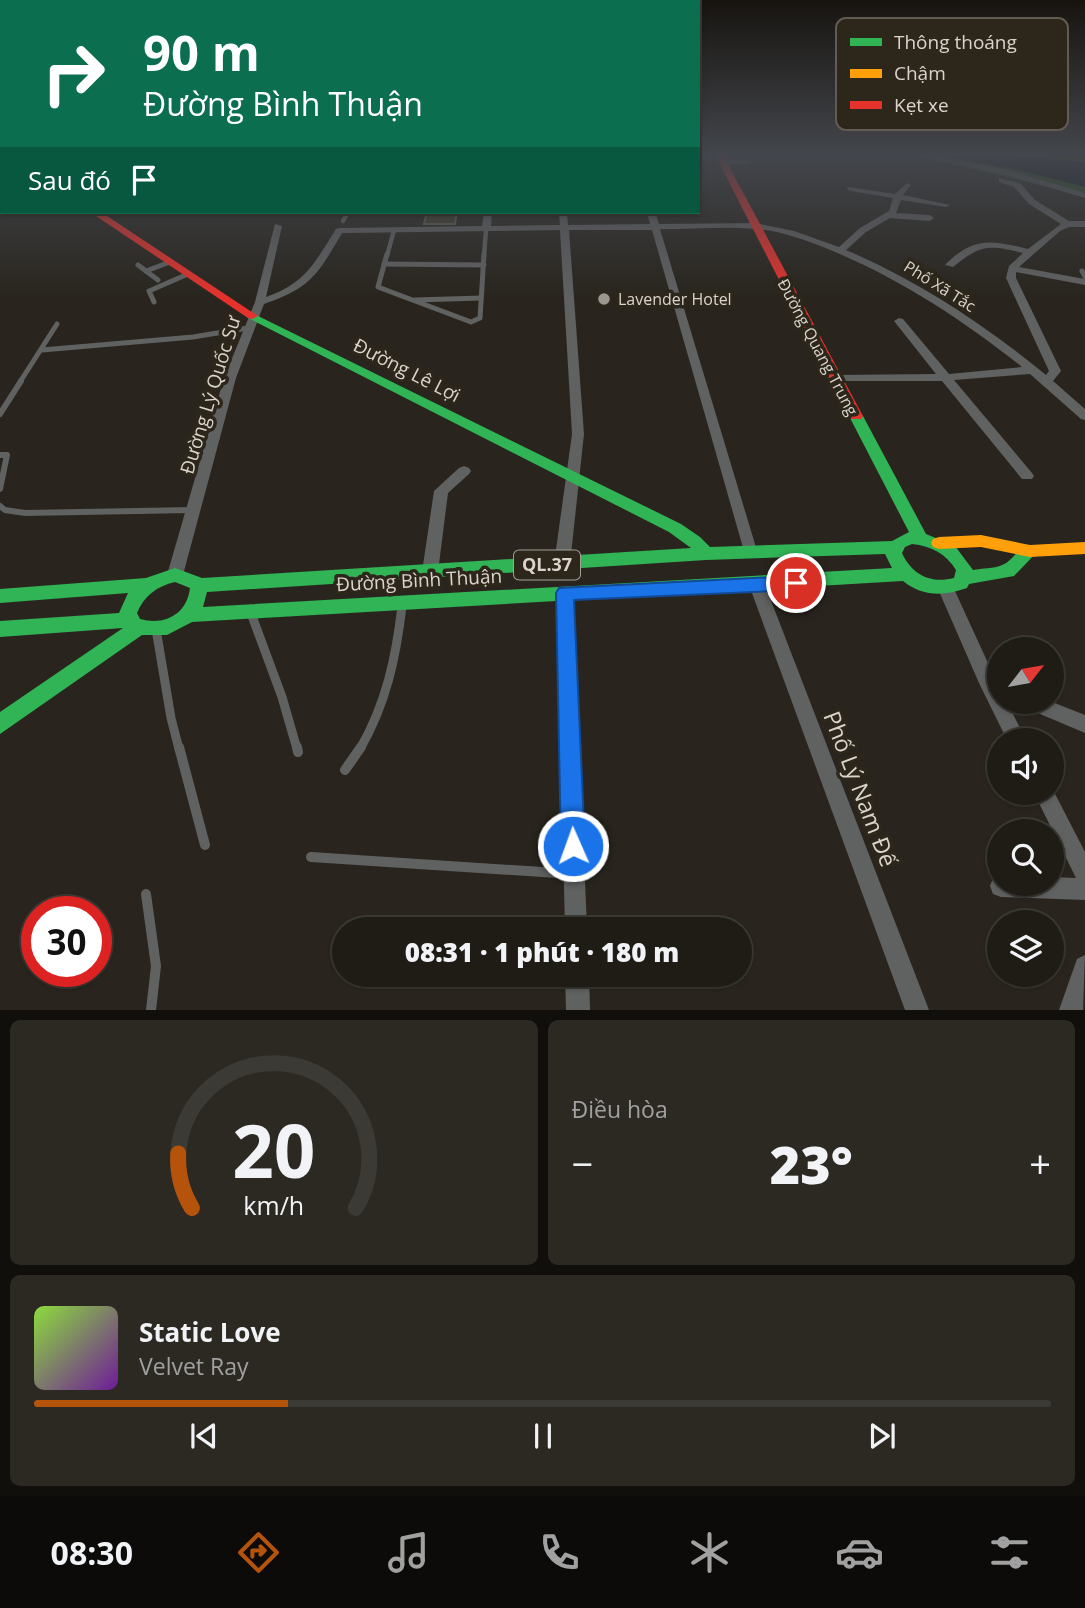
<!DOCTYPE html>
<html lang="vi">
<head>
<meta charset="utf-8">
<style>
  :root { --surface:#1f1c16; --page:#2c2923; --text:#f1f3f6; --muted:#a1a1a1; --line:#3c3a35; --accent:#b45309 }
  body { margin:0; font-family:"Open Sans",sans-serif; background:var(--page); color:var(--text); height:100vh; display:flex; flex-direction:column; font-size:26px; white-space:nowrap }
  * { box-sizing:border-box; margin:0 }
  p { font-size:23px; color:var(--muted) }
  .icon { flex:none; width:38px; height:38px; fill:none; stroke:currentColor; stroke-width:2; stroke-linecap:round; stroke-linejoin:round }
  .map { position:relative; height:1010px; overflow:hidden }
  .sheet { display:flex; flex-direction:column; gap:10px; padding:10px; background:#110f0c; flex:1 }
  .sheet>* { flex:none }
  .guide { position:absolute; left:0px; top:0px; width:700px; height:214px; box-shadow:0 2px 5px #0004,0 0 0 2px var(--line); background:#0b6e4f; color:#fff; overflow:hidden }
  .needle { width:46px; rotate:59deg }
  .controls { position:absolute; left:987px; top:637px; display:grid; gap:14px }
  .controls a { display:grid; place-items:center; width:77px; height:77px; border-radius:50%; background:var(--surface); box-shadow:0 2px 5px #0004,0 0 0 2px var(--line); font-size:35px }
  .speed { position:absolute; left:21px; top:896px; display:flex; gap:14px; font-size:35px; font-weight:700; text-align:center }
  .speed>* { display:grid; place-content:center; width:91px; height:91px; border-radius:50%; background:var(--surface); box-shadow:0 2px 5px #0004,0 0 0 2px var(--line); line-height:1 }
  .speed .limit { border:10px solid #d22; background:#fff; color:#111 }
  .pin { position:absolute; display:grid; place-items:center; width:60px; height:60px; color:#fff; margin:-30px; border:4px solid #fff; border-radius:50%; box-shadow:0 2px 7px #0007 }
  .me { position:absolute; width:77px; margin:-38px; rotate:358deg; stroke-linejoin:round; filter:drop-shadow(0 0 5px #0008) }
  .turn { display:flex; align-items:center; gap:24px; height:147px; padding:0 28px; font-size:32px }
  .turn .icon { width:91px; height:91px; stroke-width:2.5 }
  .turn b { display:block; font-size:49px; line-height:60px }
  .then { display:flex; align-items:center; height:66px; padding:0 28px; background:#0003; gap:14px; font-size:26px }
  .big { font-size:52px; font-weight:800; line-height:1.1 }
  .sheet .widget { flex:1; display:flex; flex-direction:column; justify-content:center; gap:10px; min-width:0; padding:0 24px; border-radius:10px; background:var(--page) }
  .sheet .dial { align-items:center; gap:0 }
  .dial svg { height:182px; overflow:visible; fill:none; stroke:var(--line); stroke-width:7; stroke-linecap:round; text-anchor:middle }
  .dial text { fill:var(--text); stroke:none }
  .song { display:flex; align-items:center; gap:21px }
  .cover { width:84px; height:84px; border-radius:10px; background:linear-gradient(135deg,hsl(90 70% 55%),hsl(280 70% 35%)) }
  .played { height:7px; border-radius:4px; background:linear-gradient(90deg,var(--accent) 25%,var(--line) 25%) }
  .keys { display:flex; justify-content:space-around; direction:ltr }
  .heat { display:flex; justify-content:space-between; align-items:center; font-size:38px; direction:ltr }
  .sheet .tiles { flex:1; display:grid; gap:10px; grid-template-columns:1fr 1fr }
  .widget:last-child { grid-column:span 2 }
  .trip { position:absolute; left:332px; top:917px; width:420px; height:70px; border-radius:35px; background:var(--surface); box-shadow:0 2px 5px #0004,0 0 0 2px var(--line); font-weight:800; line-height:70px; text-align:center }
  .tab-bar { display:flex; height:112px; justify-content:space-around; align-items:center; background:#0c0b09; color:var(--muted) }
  .tab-bar .icon { width:49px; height:49px }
  .tab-bar .on { color:var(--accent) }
  .tab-bar b { font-size:32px; color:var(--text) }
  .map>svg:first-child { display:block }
  .green { fill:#2d511d }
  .water { fill:#09161c }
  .building { fill:#423b2d; stroke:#605d56; stroke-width:2 }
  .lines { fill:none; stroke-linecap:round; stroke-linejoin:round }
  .lane-far4 { stroke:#606161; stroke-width:4.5 }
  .lane-far3 { stroke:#606161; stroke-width:5 }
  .lane-far2 { stroke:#606161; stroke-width:6 }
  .lane-far1 { stroke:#606161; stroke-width:9 }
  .lane { stroke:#606161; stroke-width:10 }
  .street { fill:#606161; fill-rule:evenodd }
  .fast { fill:#30b455; fill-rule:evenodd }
  .slow { fill:#ff9f0a; fill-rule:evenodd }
  .jam { fill:#e5322d; fill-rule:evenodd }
  .route { fill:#1a73e8; stroke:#114b97; stroke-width:2 }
  .poi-dot { fill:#9b9790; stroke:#2d261a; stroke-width:2.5 }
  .labels { text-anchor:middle; stroke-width:7; stroke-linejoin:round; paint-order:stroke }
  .far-street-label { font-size:16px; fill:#d9d5cd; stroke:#2d261a }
  .far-poi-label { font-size:16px; fill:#d9d5cd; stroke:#2d261a; text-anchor:start }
  .shield { fill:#2d261a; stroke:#a5a097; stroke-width:2 }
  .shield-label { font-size:18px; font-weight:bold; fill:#d9d5cd }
  .street-label { font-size:19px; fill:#d9d5cd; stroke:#2d261a }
  .near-street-label { font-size:23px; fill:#d9d5cd; stroke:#2d261a }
  .key { fill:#2d261a; stroke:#615b50; stroke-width:2 }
  .key-label { font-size:19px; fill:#d9d5cd }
</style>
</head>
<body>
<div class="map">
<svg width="1085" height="1010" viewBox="0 0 1085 1010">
  <rect width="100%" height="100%" fill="#29251e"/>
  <!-- green -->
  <polygon class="green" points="914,155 1085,155 1085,196"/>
  <!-- water -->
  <polygon class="water" points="935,155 1001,155 1085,162 1085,187 1014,169"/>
  <!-- building -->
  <polygon class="building" points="427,212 457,212 455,224 424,224"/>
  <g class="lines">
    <!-- lane-far4 -->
    <g class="lane-far4">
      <polyline points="723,162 749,162"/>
      <polyline points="343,221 348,212"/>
      <polyline points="387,256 394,230"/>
      <polyline points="484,256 486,230"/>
    </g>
    <!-- lane-far3 -->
    <g class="lane-far3">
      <polyline points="387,254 378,287 471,322 480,318 484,254"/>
      <polyline points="384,264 484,265"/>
      <polyline points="138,265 158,280"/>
      <polyline points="146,271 170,262"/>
      <polyline points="1082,271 1085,277"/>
      <polyline points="415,300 481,298"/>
      <polyline points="154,302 149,291 188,274"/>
      <polyline points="42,350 193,337 248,328"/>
      <polyline points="20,382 57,324"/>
    </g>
    <!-- lane-far2 -->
    <g class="lane-far2">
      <polyline points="0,414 21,381"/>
      <polyline points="0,455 7,455 0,489"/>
      <polyline points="0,506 5,510 25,513 193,510"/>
    </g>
    <!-- lane-far1 -->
    <g class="lane-far1">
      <polyline points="252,616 282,697 297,749"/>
      <polyline points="157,635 171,718 179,749"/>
      <path d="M360 749C386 704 396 658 402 606"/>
    </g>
    <!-- lane -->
    <g class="lane">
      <polyline points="179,747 205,845"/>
      <polyline points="297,747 298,752"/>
      <polyline points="345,770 361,747"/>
      <polyline points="311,857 573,874"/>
      <polyline points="146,894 156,966 151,1010"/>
    </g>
    <!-- street -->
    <g class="street">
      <path d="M914 155C966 155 1034 178 1085 193V198L1014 177Z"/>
      <path d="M999 178 1020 183 1035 200 1069 221H1085V227H1069L1060 231 1019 267 1085 279V285L1016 272V278L1061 371 1053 381 1085 409V420L1081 419 1030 374 954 380 1032 473 1034 476 1032 479H1022L942 381H834L828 378 834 375 936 374 894 321 899 318 903 319 949 374 1022 367C963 320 899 278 828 249 805 240 781 231 756 229 725 226 692 229 660 229L758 554 756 558H746L652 230H569L584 434 570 564 567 568H557L554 564 572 434 560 230 347 233H342C318 274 311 288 264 304L236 378 183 575 180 579 175 581 170 579 167 575 224 378 255 302 275 224 282 226 266 297C306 283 315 262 336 229L339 228 482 226 484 212H492L491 226 560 225 559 212H567L568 225 650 224 647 212H655L659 224 755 223 794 231 839 247 860 228 889 211 893 198 851 191 847 189 848 187 895 194 907 183 911 185 903 195 950 205 946 207 901 200 896 213 930 215 934 218 930 221 890 218 866 232 846 250C919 281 985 325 1046 375L1049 371 1006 278 1009 266 1023 253C989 245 981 244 953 267L945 265C973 236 992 240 1028 249L1061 224 1029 204 1014 187 999 182Z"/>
      <polygon points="464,466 469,468 471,471 469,474 448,493 438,572 435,576 430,578 425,576 422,572 434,491 459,468"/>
      <polygon points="757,579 763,581 765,585 929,1010 905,1010 749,585 751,581"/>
      <polygon points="946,583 952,585 954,589 999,687 999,702 1007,702 1026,740 1007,740 979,683 938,589 940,585"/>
      <polygon points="565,587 571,589 573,593 587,929 565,929 557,593 559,589"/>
      <polygon points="1023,702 1052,702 1085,715 1085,733 1026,708"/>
      <polygon points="1052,788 1085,852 1085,900 1001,897 993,894 990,886 993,878 999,876 999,884 1052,884 1052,877 1076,878 1034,793 1052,793"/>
      <polygon points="1085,955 1083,1010 1059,1010 1077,959"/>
      <polygon points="565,975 589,975 590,1010 566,1010"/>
    </g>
    <!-- fast -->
    <path class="fast" d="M252 313 681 524 700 537 710 547 892 541 909 532 849 416 856 412 863 416 926 534 955 546 973 570C982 568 994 569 1002 565 1015 560 1020 541 1036 546L1038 551 1014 576 969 584 967 588C944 596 923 597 903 581L192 622 167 635H142L0 734V712L123 628 0 637V621L119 613 128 593 0 603V589L146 578 175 568 202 578 691 548 669 532 248 318 246 316ZM912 544C932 546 946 554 956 570L954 578C931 584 912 575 902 553L905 547ZM885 554 892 568 203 607 207 592 706 560ZM175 582 190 588C187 614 165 626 140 619L137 613C144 596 157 586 175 582Z"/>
    <!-- slow -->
    <g class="slow">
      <rect x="0" y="167" width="2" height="5"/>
      <polygon points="981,535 1030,545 1085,542 1085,554 1030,557 981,547 939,549 933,547 931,543 933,539 939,537"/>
    </g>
    <!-- jam -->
    <g class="jam">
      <polygon points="715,155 723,155 863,416 861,419 851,419 849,416"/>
      <polygon points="90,212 101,212 258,316 252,319 248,318"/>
    </g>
  </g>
  <!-- sky -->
  <linearGradient id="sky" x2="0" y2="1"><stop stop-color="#171410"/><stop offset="0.52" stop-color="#43464c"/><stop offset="1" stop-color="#43464c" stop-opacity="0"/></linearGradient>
  <rect width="1085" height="297" fill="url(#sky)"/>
  <!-- route -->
  <polygon class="route" points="796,576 802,578 805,583 802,588 796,590 574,600 585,846 581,855 573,858 565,855 561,846 556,593 559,588"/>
  <!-- markers -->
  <circle class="poi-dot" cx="604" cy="299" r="7"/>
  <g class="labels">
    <!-- far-street labels -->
    <g class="far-street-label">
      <text transform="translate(940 286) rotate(32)" y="6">Phố Xã Tắc</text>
      <text transform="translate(818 347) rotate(62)" y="6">Đường Quang Trung</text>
    </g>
    <!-- far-poi labels -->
    <g class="far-poi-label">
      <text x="618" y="305">Lavender Hotel</text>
    </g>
    <!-- shield labels -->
    <rect class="shield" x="514" y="550.5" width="66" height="29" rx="5"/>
    <g class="shield-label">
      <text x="547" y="571">QL.37</text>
    </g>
    <!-- street labels -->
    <g class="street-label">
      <text transform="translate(407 370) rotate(27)" y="7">Đường Lê Lợi</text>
      <text transform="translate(210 395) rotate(-73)" y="7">Đường Lý Quốc Sư</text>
      <text transform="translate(419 580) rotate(-3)" y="7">Đường Bình Thuận</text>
    </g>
    <!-- near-street labels -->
    <g class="near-street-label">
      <text transform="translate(860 789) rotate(69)" y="8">Phố Lý Nam Đế</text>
    </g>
  </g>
  <!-- legend -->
  <rect x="836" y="18" width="232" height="112" rx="10" class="key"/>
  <rect x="850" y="38" width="32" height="8" fill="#30b455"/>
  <rect x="850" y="69" width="32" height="9" fill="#ff9f0a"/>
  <rect x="850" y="101" width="32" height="8" fill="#e5322d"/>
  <g class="key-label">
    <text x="894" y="49">Thông thoáng</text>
    <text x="894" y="80">Chậm</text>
    <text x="894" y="112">Kẹt xe</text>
  </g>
</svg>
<div class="controls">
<a><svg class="needle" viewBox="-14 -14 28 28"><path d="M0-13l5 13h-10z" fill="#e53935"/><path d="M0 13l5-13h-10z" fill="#a1a1a1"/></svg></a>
<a><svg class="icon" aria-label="sound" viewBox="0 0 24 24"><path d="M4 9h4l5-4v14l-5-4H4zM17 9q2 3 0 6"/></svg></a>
<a><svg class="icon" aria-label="search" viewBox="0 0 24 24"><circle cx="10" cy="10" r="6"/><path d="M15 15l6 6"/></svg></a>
<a><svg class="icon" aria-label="layers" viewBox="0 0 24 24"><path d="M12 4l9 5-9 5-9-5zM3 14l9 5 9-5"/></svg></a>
</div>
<div class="speed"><div class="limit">30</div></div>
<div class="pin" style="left:796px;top:583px;background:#d93025"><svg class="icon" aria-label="arrive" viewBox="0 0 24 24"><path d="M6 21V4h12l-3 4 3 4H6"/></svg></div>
<svg class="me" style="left:573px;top:846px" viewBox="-20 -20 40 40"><circle r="17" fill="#1a73e8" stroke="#fff" stroke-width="3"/><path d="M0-11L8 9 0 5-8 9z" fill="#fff"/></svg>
<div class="trip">08:31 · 1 phút · 180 m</div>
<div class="guide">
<div class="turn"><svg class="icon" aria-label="right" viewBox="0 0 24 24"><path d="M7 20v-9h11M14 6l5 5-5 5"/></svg><div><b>90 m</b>Đường Bình Thuận</div></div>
<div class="then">Sau đó<svg class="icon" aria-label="arrive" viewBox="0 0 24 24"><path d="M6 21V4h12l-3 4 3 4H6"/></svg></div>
</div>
</div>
<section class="sheet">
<div class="tiles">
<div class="widget dial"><svg viewBox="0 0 100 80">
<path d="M14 69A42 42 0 1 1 86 69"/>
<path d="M14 69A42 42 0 0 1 8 45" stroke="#b45309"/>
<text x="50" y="56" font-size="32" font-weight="700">20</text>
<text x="50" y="72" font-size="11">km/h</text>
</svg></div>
<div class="widget"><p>Điều hòa</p>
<div class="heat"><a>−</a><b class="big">23°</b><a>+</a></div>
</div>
<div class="widget">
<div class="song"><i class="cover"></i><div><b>Static Love</b><p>Velvet Ray</p></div></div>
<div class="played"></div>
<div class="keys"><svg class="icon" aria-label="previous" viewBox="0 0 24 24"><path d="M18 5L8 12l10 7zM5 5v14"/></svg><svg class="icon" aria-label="pause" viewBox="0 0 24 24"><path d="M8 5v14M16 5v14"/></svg><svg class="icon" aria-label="next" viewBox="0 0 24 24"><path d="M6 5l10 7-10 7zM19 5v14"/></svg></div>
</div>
</div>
</section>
<nav class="tab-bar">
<b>08:30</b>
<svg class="icon on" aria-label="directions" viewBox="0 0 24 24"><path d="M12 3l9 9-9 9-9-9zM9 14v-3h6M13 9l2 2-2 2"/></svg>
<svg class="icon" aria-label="music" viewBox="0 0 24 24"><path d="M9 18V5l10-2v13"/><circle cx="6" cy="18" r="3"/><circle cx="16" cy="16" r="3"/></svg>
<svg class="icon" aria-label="phone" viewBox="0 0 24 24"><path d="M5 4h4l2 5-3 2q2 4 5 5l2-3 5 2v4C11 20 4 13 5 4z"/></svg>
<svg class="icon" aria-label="climate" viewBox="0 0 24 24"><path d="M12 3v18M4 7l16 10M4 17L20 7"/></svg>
<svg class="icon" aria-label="car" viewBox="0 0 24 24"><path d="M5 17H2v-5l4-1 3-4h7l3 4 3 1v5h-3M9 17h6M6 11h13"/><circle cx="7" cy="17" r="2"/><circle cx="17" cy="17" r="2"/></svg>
<svg class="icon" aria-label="filters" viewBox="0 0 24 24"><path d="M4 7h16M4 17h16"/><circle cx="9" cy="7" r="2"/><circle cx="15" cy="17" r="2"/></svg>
</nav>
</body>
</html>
